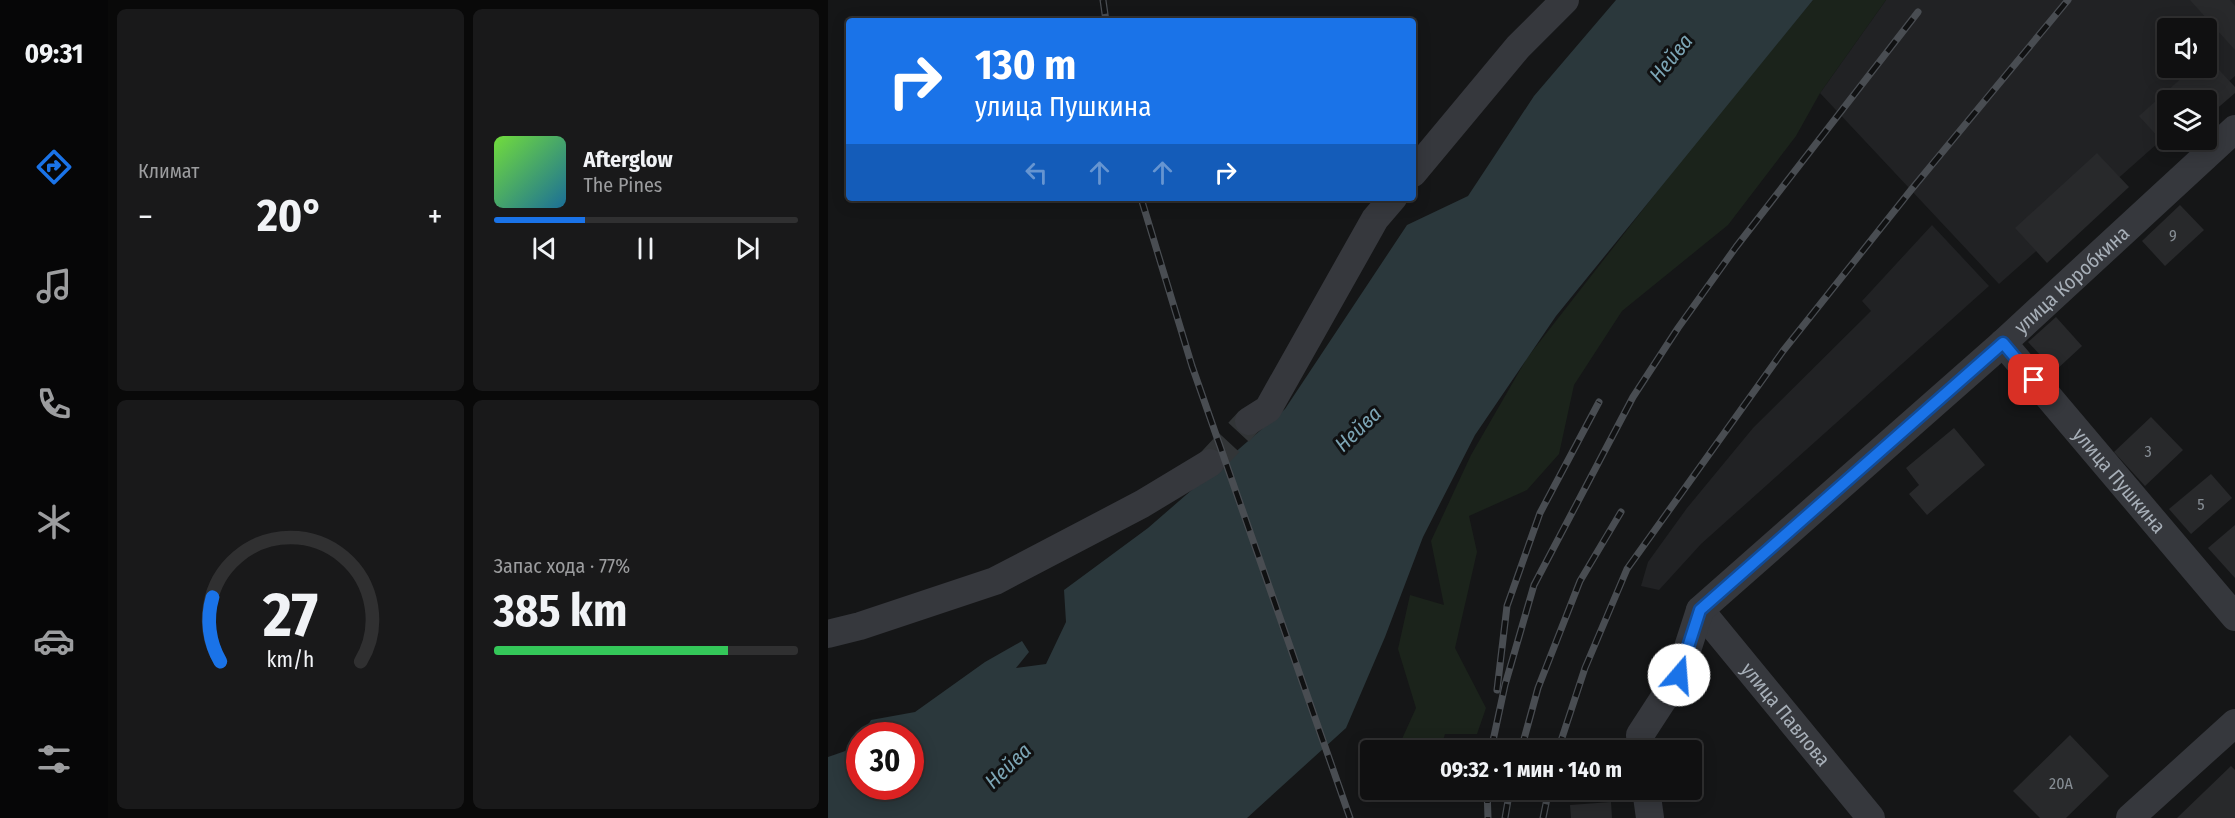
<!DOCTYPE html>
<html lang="ru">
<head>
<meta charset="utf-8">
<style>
  :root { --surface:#101011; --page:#19191a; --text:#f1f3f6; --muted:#9c9d9f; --line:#303031; --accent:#1a73e8 }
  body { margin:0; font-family:"Fira Sans Condensed",sans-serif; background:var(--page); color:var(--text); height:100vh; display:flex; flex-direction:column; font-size:22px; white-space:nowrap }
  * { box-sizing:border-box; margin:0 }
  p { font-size:20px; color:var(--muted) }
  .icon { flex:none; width:33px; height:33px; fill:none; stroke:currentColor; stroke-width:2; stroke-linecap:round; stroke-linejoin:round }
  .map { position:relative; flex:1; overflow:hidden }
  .panel { display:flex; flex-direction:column; gap:9px; padding:9px; background:#090909; width:720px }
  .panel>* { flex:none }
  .guide { position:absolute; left:18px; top:18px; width:570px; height:183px; border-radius:6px; box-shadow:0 3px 15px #0003,0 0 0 2px var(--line); background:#1a73e8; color:#fff; overflow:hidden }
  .tools { position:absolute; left:1329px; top:18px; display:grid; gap:12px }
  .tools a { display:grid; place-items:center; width:60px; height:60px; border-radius:6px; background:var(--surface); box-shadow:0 3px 15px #0003,0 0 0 2px var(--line); font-size:30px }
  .speed { position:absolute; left:18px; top:722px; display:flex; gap:12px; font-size:30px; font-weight:700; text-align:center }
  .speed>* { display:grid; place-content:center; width:78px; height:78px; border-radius:50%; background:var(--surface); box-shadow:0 3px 15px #0003,0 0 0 2px var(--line); line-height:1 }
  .speed .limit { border:9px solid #d22; background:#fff; color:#111 }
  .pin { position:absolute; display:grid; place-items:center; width:51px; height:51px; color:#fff; margin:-26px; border-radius:12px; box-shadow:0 3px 9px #0006 }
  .me { position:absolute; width:66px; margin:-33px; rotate:18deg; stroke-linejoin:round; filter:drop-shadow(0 0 4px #0008) }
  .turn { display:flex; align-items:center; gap:21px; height:126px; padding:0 30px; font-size:27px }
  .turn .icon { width:78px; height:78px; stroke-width:2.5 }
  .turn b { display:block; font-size:42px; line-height:51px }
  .lanes { display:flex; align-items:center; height:57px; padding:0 30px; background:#0003; justify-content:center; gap:30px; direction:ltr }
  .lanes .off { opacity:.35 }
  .big { font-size:45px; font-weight:700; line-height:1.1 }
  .panel .card { flex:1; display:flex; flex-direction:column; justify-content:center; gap:9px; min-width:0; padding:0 21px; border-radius:9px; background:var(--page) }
  .panel .dial { align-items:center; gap:0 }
  .dial svg { height:156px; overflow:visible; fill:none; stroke:var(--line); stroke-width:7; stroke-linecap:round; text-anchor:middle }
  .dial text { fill:var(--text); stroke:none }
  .song { display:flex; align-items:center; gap:18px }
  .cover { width:72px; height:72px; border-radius:9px; background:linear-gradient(135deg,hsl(100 70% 55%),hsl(200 70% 35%)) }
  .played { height:6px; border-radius:3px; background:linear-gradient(90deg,var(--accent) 30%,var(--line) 30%) }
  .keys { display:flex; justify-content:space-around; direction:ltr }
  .heat { display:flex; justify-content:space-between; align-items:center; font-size:33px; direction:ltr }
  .charge { height:9px; border-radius:4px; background:linear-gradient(90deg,#34c759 77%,var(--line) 0) }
  .panel .tiles { flex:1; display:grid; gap:9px; grid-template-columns:repeat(2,1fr) }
  .trip { position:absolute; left:532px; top:740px; width:342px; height:60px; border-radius:6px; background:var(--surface); box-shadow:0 3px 15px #0003,0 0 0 2px var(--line); font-weight:700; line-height:60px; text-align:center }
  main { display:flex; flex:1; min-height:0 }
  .menu { display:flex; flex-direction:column; width:108px; justify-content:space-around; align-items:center; background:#060607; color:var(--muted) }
  .menu .icon { width:42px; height:42px }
  .menu .current { color:var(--accent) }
  .menu b { font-size:27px; color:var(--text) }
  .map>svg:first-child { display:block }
  .built { fill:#212224; fill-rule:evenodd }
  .green { fill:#1b231b }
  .water { fill:#2b383c }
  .building { fill:#28292b }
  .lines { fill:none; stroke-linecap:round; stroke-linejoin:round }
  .minor-tunnel { stroke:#323537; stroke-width:28; stroke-dasharray:28 14; stroke-linecap:butt }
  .minor { stroke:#36383d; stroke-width:28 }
  .rail-casing { stroke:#494d52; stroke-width:7 }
  .rail { stroke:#101112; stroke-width:4.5; stroke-dasharray:14; stroke-linecap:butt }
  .route-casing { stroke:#114b97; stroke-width:15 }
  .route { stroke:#1a73e8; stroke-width:10 }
  .labels { text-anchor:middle; stroke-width:6; stroke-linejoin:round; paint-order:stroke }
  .number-label { font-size:16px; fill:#868d94 }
  .street-label { font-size:20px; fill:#a7afb8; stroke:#101112 }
  .water-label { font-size:21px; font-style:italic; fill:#7ca5b5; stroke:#101112 }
</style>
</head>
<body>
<main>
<nav class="menu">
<b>09:31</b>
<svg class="icon current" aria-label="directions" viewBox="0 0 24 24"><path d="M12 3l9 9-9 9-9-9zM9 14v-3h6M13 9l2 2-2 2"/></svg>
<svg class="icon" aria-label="music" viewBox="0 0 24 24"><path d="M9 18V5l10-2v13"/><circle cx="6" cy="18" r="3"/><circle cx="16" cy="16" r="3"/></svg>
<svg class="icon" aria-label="phone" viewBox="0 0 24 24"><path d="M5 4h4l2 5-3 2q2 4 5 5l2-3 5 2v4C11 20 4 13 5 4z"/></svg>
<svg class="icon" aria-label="climate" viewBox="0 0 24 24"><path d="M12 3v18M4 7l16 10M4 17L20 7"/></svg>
<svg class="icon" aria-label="car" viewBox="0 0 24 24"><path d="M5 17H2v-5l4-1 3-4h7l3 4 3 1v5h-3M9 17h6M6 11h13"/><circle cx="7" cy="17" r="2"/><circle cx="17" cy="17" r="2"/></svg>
<svg class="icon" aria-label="filters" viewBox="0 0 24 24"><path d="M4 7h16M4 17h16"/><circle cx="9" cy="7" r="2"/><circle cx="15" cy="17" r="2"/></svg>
</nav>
<section class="panel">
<div class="tiles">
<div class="card"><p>Климат</p>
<div class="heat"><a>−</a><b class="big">20°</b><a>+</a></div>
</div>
<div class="card">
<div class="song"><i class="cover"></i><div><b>Afterglow</b><p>The Pines</p></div></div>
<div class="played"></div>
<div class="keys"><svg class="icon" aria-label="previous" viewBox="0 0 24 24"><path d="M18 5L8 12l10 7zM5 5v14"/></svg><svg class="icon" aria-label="pause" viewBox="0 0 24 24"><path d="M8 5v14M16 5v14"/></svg><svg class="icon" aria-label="next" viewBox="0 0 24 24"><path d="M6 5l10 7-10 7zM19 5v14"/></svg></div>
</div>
<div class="card dial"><svg viewBox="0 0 100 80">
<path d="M14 69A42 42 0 1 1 86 69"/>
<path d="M14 69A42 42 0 0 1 10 36" stroke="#1a73e8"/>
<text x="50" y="56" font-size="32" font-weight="700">27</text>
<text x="50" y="72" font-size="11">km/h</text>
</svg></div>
<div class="card"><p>Запас хода · 77%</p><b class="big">385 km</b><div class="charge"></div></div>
</div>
</section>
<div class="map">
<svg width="1407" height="818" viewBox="0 0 1407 818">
  <rect width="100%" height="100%" fill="#151617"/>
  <!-- built -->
  <g class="built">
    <path d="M1058 0H1407V76L1379 101 1340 100 1339 135 1171 284 992 93ZM1340 28H1378V68H1340Z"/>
    <polygon points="1104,225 1161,286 873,544 831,590 813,586 820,562 859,508 925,428 1043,311 1034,301"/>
  </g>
  <!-- green -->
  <polygon class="green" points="985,0 1058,0 992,93 968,136 900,225 794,311 746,385 731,454 699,490 641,516 649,552 627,648 658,708 649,734 617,734 612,750 569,750 588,708 570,649 582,595 616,605 603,541 643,455 699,358 870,139"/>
  <!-- water -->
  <polygon class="water" points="788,0 985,0 728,316 647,435 595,537 557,637 518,728 419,818 0,818 0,757 26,748 31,739 32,786 82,786 82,735 34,735 43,720 87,712 157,662 194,641 201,652 188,668 218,664 238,622 236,590 320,528 457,409 579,225 640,196 706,96"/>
  <!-- building -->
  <g class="building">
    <polygon points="1362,0 1402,0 1407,6 1407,50"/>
    <polygon points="1378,56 1407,87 1407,93 1378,118 1378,100 1340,100 1340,140 1354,140 1342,150 1311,116 1365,68 1378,68"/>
    <polygon points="1269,153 1301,187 1219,263 1187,228"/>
    <polygon points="1352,205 1376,230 1337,266 1314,241"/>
    <polygon points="1228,317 1254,346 1227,371 1200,342"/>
    <polygon points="1323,417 1355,450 1317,486 1286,452"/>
    <polygon points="1126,428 1157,465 1099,515 1081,494 1091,485 1078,468"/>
    <polygon points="1383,474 1404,498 1363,534 1341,509"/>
    <polygon points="1407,525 1407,578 1380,548"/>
    <polygon points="1242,735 1281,776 1238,818 1212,818 1185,791"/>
    <polygon points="1403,766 1407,770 1407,818 1349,818"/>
    <polygon points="783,802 784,818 743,818 742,805"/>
  </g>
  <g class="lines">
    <!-- minor-tunnel -->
    <polyline class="minor-tunnel" points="382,463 421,421"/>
    <!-- minor -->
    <g class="minor">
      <polyline points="585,173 690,47 737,0"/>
      <path id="s1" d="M1175 343 1407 617"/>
      <polyline points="421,421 440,409 547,219 565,198"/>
      <path id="s2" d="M872 610 1043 818"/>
      <polyline points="0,634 32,626 167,581 314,504 382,463"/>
      <path id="s3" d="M813 750 812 735 851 675 872 610 1175 343 1407 129"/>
      <polyline points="818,789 822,818"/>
      <polyline points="1302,818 1407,723"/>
    </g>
    <!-- rail casing -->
    <g class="rail-casing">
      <g id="rail">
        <polyline points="275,0 278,21"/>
        <polyline points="313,198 364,366 522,818"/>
        <polyline points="669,690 679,606 712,513 771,402"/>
        <polyline points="663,750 677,685 706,585 805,397 850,328 908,247 1090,12"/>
        <polyline points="693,750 710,688 752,581 793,512"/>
        <polyline points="730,750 757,668 799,569 955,351 1083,190 1240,0"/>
        <polyline points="659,789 660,818"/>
        <polyline points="677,818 682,789"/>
        <polyline points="715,818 721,789"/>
      </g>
    </g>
    <!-- rail -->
    <use href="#rail" class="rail"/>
  </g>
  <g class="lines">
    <!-- route casing -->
    <g class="route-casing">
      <polyline id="route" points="851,675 872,610 1175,343 1206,380"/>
    </g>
    <!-- route -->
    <use href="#route" class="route"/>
  </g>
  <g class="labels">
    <!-- number labels -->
    <g class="number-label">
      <text x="1345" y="241">9</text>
      <text x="1320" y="457">3</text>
      <text x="1373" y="510">5</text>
      <text x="1233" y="789">20А</text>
    </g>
    <!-- street labels -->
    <g class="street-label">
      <text dy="7" stroke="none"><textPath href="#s3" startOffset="652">улица Коробкина</textPath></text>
      <text dy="7" stroke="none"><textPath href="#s1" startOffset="180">улица Пушкина</textPath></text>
      <text dy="7" stroke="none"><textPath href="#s2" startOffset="135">улица Павлова</textPath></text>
    </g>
    <!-- water labels -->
    <g class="water-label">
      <text transform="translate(843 58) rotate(-51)" y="7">Нейва</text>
      <text transform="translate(530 429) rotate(-44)" y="7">Нейва</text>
      <text transform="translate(180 766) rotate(-44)" y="7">Нейва</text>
    </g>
  </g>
</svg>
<div class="tools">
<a><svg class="icon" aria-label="sound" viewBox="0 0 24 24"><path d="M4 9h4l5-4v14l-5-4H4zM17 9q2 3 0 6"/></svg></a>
<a><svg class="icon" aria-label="layers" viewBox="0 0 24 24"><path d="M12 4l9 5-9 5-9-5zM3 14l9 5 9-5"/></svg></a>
</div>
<div class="speed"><div class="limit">30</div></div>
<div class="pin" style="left:1206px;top:380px;background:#d93025"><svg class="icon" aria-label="arrive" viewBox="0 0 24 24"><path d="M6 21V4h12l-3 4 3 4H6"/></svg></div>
<svg class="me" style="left:851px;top:675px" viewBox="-20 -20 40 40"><circle r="19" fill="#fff"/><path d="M0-13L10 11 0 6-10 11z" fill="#1a73e8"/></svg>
<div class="trip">09:32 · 1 мин · 140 m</div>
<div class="guide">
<div class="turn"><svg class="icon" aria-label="right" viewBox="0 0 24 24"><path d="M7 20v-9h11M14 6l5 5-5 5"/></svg><div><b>130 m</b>улица Пушкина</div></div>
<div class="lanes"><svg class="icon off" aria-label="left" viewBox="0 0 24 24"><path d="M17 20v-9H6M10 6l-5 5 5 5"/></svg><svg class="icon off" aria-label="ahead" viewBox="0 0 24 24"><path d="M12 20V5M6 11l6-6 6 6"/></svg><svg class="icon off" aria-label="ahead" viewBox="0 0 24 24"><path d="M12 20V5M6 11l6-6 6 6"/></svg><svg class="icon" aria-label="right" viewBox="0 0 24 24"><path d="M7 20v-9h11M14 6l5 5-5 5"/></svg></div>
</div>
</div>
</main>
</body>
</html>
